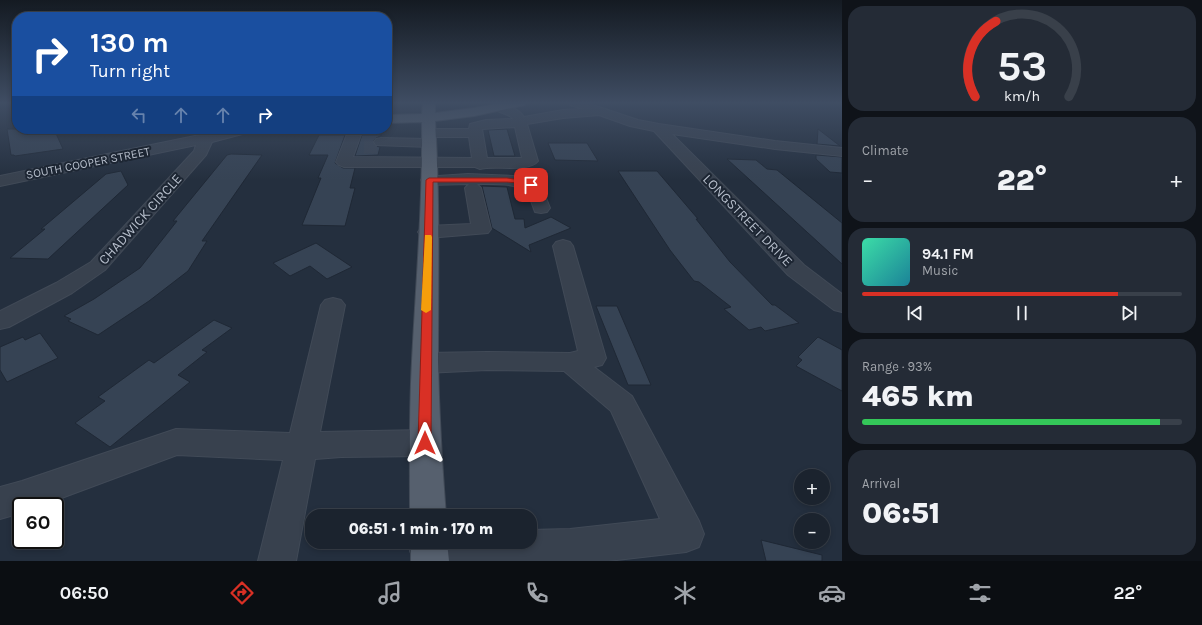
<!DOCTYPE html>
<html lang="en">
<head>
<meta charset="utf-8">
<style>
  :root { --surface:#1b232e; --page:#242b36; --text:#f1f3f6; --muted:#a0a4aa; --line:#39404a; --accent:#d93025 }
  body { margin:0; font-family:Karla,sans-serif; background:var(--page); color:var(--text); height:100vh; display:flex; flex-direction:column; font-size:15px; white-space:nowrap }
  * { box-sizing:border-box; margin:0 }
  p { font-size:13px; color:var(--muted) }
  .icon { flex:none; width:22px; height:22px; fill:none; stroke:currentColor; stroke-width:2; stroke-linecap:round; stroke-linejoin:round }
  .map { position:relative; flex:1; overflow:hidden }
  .sheet { display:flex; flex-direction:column; gap:6px; padding:6px; background:#0f1319; width:360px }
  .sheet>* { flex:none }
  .banner { position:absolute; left:12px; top:12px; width:380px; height:122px; border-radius:16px; box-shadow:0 2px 6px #0003,0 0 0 1px var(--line); background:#1a4fa0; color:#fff; overflow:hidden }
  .fabs { position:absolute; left:794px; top:469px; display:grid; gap:8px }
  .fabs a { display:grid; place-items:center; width:36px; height:36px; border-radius:50%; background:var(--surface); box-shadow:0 2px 6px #0003,0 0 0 1px var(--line); font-size:20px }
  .speed { position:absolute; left:12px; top:497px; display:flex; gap:8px; font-size:20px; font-weight:700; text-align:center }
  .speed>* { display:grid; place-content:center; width:52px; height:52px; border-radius:50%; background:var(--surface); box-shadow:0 2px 6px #0003,0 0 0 1px var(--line); line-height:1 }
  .speed .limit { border:2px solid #111; border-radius:6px; background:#fff; color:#111 }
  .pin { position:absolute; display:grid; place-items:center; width:34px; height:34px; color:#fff; margin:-17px; border-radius:8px; box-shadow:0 2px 6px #0006 }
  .me { position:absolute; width:44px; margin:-22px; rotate:0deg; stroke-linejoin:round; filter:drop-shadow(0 0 3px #0008) }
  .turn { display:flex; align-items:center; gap:14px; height:84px; padding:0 12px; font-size:18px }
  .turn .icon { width:52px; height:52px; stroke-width:2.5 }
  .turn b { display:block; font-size:28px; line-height:34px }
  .lanes { display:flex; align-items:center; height:38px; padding:0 12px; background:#0003; justify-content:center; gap:20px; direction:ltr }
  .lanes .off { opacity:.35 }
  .big { font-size:30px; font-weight:800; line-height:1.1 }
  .sheet .tile { flex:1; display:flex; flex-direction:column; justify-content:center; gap:6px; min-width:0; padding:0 14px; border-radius:16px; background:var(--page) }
  .sheet .dial { align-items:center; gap:0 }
  .dial svg { height:104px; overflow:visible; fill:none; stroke:var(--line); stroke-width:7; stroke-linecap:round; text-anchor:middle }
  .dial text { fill:var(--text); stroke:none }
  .song { display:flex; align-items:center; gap:12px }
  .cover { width:48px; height:48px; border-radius:6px; background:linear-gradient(135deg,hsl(160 70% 55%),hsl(190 70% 35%)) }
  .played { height:4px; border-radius:2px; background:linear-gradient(90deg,var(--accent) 80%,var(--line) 80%) }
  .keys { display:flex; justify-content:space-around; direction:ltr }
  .heat { display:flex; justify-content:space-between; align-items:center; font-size:22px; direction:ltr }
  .charge { height:6px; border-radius:3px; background:linear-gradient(90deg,#34c759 93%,var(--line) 0) }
  .trip { position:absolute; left:305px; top:509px; width:232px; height:40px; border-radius:16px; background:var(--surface); box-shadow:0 2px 6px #0003,0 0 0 1px var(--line); font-weight:800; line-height:40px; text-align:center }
  .dock { display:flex; height:64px; justify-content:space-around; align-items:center; background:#0b0e12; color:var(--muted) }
  .dock .icon { width:28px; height:28px }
  .dock .current { color:var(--accent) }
  .dock b { font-size:18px; color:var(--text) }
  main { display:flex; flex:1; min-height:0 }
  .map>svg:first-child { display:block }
  .building { fill:#364354; stroke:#1f2835 }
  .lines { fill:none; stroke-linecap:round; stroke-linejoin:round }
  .minor-tunnel { stroke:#3a4453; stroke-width:13; stroke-dasharray:13 6; stroke-linecap:butt }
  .minor-casing { stroke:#414a57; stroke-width:2 }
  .major-casing { stroke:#414a57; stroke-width:2 }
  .minor { fill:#38414e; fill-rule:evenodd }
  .major { fill:#56606e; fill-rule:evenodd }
  .route { fill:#d93025; stroke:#8d1f18 }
  .slow { fill:#f59e0b }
  .labels { text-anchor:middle; stroke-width:4; stroke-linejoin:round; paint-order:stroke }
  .far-street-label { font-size:12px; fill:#b4bcc9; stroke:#1d2633 }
  .street-label { font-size:14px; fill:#b4bcc9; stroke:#1d2633 }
</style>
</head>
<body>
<main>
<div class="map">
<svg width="842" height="561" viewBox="0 0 842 561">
  <rect width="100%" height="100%" fill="#242f3e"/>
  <!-- building -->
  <g class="building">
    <polygon points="7,129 54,129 63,149 15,156 14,155 11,155"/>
    <polygon points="507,129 515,156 494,156 488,130"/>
    <polygon points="818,129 840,146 817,144"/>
    <polygon points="319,135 345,135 335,163 343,168 355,168 350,188 355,188 345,226 302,225 321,178 318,178 328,155 309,155"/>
    <polygon points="362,135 382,135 376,138 373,141 375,146 380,147 378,155 355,156"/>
    <polygon points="548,143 587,143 598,161 555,160"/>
    <polygon points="231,154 262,155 202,241 207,241 188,271 149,301 98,335 68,321 71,319 64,316 94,299 140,268 177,221 173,221 227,155"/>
    <polygon points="816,155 842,157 842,173 830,172 816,159"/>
    <polygon points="727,159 756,160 767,169 777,170 842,223 842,264"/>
    <polygon points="121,171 128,185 48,259 10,258 45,229 41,229 106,174"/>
    <polygon points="618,171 657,171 698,219 696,219 730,262 772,305 775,305 799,323 765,331 761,327 749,330 724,309 731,307 699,282 694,281 670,250"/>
    <polygon points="482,186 507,187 515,219 524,219 525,228 551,217 571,228 529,245 531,252 492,228"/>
    <polygon points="316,243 352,267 327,279 310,266 290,276 273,263"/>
    <polygon points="596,306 617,306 651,385 628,385"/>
    <polygon points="214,320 232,328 202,350 207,352 178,375 190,382 110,447 75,423 105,401 98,397 149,360 154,363"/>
    <polygon points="40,333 58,358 7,382 0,370 0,347 23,337 25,340"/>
    <polygon points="818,337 842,350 842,391 796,366 802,360 798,357"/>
    <polygon points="761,540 822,555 822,561 766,561"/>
  </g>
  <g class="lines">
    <!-- minor-tunnel -->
    <polyline class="minor-tunnel" points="364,147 380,147"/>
    <!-- minor casing -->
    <g class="minor-casing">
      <g id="minor">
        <path d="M568 102H584L638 120 659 124 775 141 842 148V156L775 149 672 134 804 265 842 294V312L834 310 788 275 654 131 630 126 599 115 563 118 527 124 538 161C529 173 494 165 480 169L475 167H344L339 165 336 162 349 129H363L353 157 472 158 469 137H429L424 136 422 133 424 130 429 129H469L470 124 486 120 513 119C508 112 497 114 492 107L494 104C503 102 519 109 524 117L563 110 583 109 570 105ZM515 127 522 158H487L482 129Z"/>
        <polygon points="229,129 252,129 250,132 212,142 206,155 105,270 72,293 9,327 0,329 0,311 56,283 91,262 194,151 196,145 0,186 0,176"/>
        <polygon points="381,138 429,139 434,140 436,143 434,146 429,147 376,145 374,142 376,139"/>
        <path d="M468 174 513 176 540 183 550 208 547 212 541 213 535 212 527 190C511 183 493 184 477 184L481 188 491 229 488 233 428 238 421 236 418 232 421 228 428 226 471 224 465 188 469 184 429 185 423 183 421 180 423 177Z"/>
        <polygon points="563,240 570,242 573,246 606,358 602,365 594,367 632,396 699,521 704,534 699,547 686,552 608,561 414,561 410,551 414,542 530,542 530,530 570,529 660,519 611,411 564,371 487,370 425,373 416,370 412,363 416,356 425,353 487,352 570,353 578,351 553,246 556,242"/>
        <polygon points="333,298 341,300 345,305 320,432 425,430 436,434 441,443 436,452 425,456 341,457 315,459 296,561 258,561 283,460 177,455 40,506 21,506 21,513 0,519 0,487 22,481 176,429 290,433 321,305 325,300"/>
      </g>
    </g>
    <!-- major casing -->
    <g class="major-casing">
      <g id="major">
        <path d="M423 102H435V113L474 108 506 102H527L525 105 474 116 435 121C440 201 438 281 438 361 439 413 442 464 446 516H410C410 464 409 413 412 361 416 282 423 202 422 122L387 123V115L422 114Z"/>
        <polygon points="411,542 447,542 449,561 411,561"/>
      </g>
    </g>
    <!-- minor -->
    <use href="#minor" class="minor"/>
    <!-- major -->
    <use href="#major" class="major"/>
  </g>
  <!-- sky -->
  <linearGradient id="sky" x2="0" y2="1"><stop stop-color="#141a22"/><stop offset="0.57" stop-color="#3f4d63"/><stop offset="1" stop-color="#3f4d63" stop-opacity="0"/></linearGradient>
  <rect width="842" height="180" fill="url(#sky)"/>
  <!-- route -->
  <polygon class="route" points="507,178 521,180 534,185 531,187 518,183 507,182 433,182 431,443 429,447 425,449 420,447 418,443 426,180 429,178"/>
  <!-- slow -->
  <polygon class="slow" points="425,235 431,235 432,237 431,310 426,313 421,310"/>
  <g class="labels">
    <!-- far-street labels -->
    <g class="far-street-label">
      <text transform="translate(88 163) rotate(-11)" y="4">SOUTH COOPER STREET</text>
    </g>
    <!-- street labels -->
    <g class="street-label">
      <text transform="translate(140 219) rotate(-48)" y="5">CHADWICK CIRCLE</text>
      <text transform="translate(748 220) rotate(46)" y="5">LONGSTREET DRIVE</text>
    </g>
  </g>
</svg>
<div class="fabs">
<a>+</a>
<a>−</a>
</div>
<div class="speed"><div class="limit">60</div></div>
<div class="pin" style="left:531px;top:185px;background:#d93025"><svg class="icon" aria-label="arrive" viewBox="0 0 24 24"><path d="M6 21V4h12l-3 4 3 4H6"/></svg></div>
<svg class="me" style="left:425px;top:443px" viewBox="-20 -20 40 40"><path d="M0-17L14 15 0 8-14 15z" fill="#d93025" stroke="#fff" stroke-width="4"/></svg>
<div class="trip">06:51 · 1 min · 170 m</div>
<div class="banner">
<div class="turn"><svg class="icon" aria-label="right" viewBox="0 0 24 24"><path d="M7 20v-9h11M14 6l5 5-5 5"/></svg><div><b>130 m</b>Turn right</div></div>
<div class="lanes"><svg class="icon off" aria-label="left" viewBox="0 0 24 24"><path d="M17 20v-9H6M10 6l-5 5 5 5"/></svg><svg class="icon off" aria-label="ahead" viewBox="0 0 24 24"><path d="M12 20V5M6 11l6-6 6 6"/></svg><svg class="icon off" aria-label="ahead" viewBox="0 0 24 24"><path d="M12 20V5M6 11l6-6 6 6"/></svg><svg class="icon" aria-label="right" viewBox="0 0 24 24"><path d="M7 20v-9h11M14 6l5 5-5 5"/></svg></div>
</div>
</div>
<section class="sheet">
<div class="tile dial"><svg viewBox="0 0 100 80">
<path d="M14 69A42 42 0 1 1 86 69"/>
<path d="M14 69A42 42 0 0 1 30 11" stroke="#d93025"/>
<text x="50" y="56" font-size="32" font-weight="700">53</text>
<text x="50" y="72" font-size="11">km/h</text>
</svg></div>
<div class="tile"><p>Climate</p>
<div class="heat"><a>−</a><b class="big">22°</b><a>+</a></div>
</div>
<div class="tile">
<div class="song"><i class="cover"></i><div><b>94.1 FM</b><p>Music</p></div></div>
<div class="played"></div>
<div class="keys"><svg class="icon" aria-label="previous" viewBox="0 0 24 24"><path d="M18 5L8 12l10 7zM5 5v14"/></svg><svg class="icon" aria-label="pause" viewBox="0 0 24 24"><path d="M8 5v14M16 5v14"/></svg><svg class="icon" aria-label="next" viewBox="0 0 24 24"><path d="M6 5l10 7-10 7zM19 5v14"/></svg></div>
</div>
<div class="tile"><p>Range · 93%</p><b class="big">465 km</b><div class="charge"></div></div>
<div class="tile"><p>Arrival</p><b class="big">06:51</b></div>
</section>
</main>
<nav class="dock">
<b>06:50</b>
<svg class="icon current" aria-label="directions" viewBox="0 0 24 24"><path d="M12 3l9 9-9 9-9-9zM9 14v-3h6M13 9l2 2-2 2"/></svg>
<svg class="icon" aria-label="music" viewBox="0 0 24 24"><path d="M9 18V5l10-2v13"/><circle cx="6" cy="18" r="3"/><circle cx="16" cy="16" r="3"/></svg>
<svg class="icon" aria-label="phone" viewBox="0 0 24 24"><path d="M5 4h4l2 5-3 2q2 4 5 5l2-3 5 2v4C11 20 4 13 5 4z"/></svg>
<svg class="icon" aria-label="climate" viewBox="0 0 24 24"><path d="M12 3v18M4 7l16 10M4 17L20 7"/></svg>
<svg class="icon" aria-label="car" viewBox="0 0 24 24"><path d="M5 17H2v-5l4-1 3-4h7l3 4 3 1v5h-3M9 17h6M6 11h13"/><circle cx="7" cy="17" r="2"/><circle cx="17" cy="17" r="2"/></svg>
<svg class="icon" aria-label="filters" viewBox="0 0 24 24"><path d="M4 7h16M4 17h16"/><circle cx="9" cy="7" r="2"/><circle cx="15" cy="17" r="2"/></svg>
<b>22°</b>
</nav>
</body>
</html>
